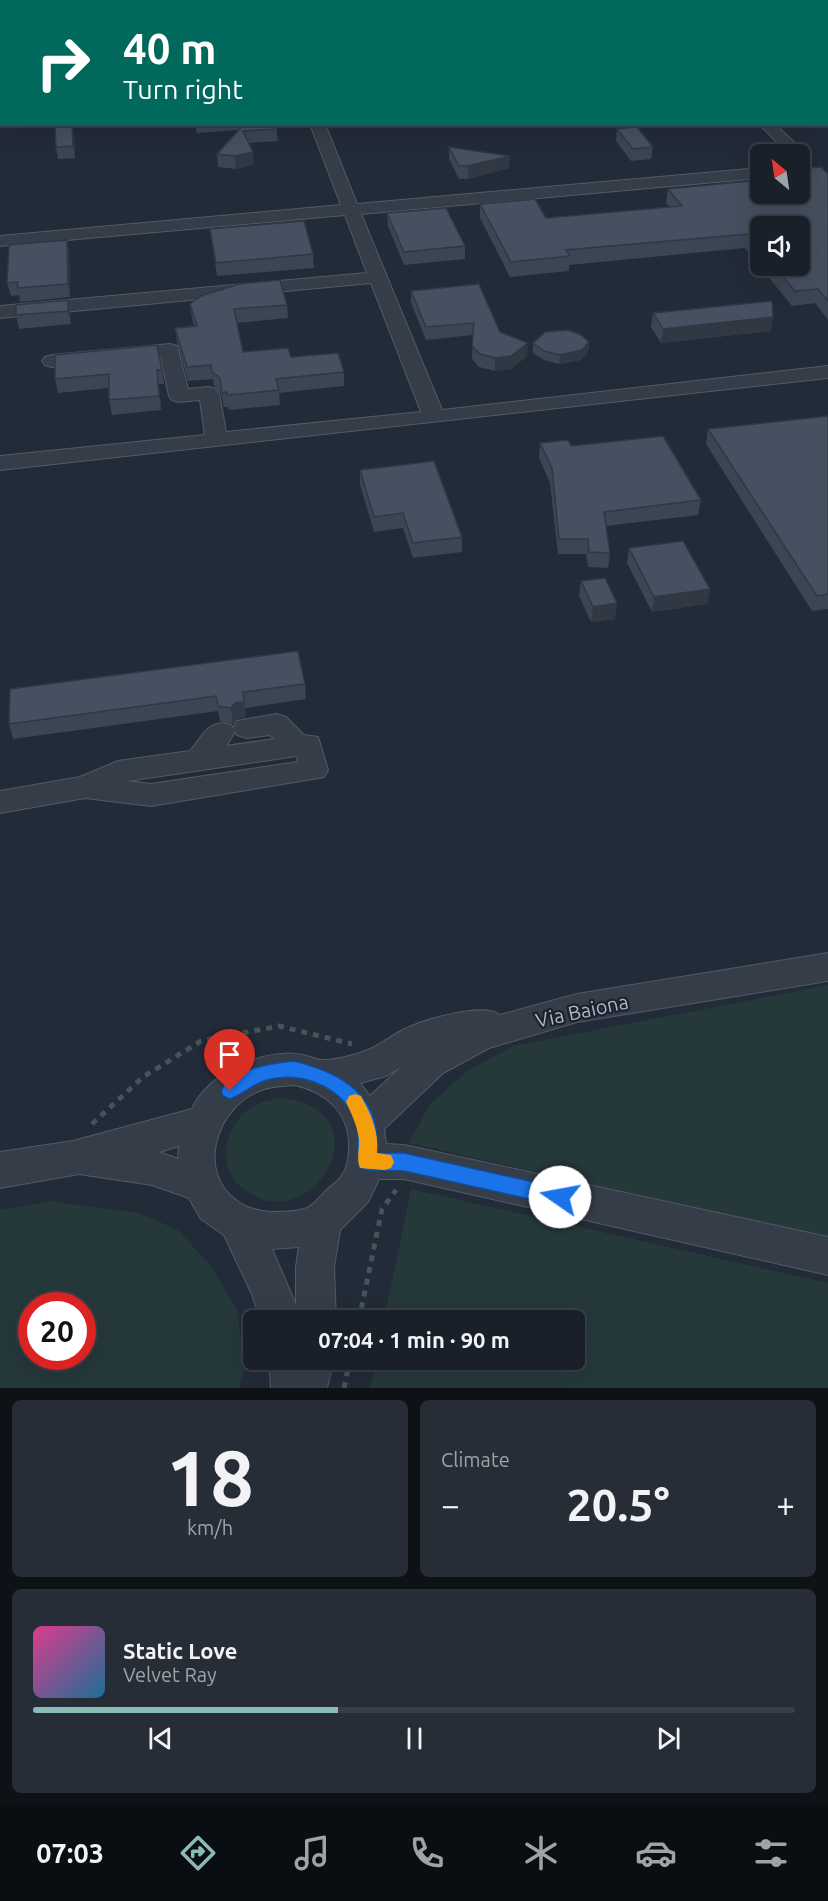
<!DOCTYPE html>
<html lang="en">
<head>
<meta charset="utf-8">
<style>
  :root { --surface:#1a202a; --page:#272d36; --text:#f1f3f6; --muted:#9fa3a8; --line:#383e47; --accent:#8bbbb9 }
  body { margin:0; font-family:Ubuntu,sans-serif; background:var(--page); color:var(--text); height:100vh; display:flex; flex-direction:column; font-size:22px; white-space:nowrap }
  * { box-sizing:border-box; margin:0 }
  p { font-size:20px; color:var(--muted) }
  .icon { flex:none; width:33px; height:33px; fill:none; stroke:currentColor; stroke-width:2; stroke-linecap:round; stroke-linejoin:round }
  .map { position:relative; height:1388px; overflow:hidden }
  .sheet { display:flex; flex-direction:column; gap:12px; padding:12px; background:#0e1217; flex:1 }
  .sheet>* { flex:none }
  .guide { position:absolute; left:0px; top:0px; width:828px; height:126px; box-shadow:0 6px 24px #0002,0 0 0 2px var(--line); background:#00695c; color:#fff; overflow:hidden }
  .needle { width:39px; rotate:331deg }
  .controls { position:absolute; left:750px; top:144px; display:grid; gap:12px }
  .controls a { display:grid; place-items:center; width:60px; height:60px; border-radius:9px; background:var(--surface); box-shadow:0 6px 24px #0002,0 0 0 2px var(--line); font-size:30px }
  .speed { position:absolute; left:18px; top:1292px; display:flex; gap:12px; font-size:30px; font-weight:700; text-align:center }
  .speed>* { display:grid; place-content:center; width:78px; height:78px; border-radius:50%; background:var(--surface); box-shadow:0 6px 24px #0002,0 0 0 2px var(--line); line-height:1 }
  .speed .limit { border:9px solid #d22; background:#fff; color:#111 }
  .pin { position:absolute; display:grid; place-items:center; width:51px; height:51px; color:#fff; margin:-62px -26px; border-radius:50% 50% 50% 0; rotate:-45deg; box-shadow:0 0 6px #0007 }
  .pin .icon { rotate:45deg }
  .me { position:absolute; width:66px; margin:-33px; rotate:282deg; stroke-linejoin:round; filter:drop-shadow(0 0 4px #0008) }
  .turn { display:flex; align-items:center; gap:21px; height:126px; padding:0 24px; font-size:27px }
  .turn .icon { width:78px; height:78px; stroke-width:2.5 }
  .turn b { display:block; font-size:42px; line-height:51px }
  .big { font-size:45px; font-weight:700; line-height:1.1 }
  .sheet .card { flex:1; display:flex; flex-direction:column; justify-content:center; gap:9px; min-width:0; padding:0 21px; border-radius:9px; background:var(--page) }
  .sheet .dial { align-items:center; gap:0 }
  .dial b { font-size:78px; line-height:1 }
  .song { display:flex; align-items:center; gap:18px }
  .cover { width:72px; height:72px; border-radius:9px; background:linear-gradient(135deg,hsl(330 70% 55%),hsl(200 70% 35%)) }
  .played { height:6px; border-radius:3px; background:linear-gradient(90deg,var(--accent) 40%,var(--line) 40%) }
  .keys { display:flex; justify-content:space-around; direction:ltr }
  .heat { display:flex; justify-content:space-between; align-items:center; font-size:33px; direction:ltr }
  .sheet .tiles { flex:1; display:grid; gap:12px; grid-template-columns:1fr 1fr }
  .card:last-child { grid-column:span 2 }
  .trip { position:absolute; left:243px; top:1310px; width:342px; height:60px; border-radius:9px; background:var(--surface); box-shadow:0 6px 24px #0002,0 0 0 2px var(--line); font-weight:700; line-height:60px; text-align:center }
  .dock { display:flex; height:96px; justify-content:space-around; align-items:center; background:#0a0d11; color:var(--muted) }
  .dock .icon { width:42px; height:42px }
  .dock .selected { color:var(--accent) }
  .dock b { font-size:27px; color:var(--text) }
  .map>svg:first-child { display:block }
  .green { fill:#25383a; fill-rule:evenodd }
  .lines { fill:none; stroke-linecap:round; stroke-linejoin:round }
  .minor-casing { stroke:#535a66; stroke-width:2 }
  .path { stroke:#435558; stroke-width:5; stroke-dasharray:6 6; stroke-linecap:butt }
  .minor { fill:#353d48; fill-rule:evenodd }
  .wall { fill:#3b4553; fill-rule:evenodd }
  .shaded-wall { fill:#303843 }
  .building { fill:#455060; stroke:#303843; stroke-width:1.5 }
  .route { fill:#1a73e8; stroke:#114b97; stroke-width:1.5 }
  .slow { fill:#f59e0b }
  .labels { text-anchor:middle; stroke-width:4.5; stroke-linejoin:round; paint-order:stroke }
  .near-street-label { font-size:20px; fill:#b0b7c5; stroke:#1b222d }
</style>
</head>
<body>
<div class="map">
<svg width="828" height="1388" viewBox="0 0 828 1388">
  <rect width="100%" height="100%" fill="#222b38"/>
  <!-- green -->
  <g class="green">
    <polygon points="828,985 828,1238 409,1143 430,1104 467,1071 513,1046"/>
    <path d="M285 1098C389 1114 308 1245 241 1187 216 1166 225 1126 250 1108 261 1101 273 1099 285 1098Z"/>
    <polygon points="411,1189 828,1283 828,1388 370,1388 376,1359 574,1359 574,1320 384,1320"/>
    <path d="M50 1201 139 1213 178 1230 210 1265 237 1310 245 1367 239 1388H0V1210ZM32 1305H82V1356H32Z"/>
  </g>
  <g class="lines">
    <!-- minor casing -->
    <g class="minor-casing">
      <g id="minor">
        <rect x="153" y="0" width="12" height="2"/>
        <polygon points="261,0 273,0 274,2 261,2"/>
        <polygon points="633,0 646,0 647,2 634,2"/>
        <polygon points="0,98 2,98 0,107"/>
        <rect x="826" y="104" width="2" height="9"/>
        <polygon points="310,124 325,124 357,204 760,168 760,178 361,214 442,410 828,366 828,378 0,470 0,456 205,435 200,400 179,402 172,400 169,396 161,357 52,367 45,365 42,361 45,357 52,355 170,344 177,346 188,389 209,387 216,389 219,393 226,432 421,412 371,283 0,318 0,306 367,273 345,215 0,246 0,236 341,205"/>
        <polygon points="759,124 775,124 806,154 800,158 800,154 789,154"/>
        <path d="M276 714 286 717 304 735 318 737 328 770 324 777 151 806 85 798 0 813V791L80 777 118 761 190 751C203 736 209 718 231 725L235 732 226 746 274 739 270 735 247 738 237 735 233 728 237 721ZM297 756 298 762 151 784 127 781Z"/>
        <path d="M828 953V981L577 1022 489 1048 443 1073 384 1129 386 1144 404 1145 828 1237V1275L404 1179H379L368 1202 340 1230 334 1267 336 1320H261L251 1292 224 1235 201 1219 189 1198 152 1185 79 1174 0 1188V1152L73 1141 192 1109C207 1075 260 1050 296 1054 305 1054 314 1060 323 1060 335 1060 356 1055 368 1050 380 1045 391 1036 403 1030 422 1020 483 1002 500 1015L577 994ZM401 1067 370 1096 360 1083 386 1076ZM295 1085C326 1092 350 1113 349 1147 349 1157 347 1169 341 1177 337 1182 332 1185 328 1189 321 1195 315 1204 307 1208 297 1212 283 1212 271 1212 259 1211 248 1209 237 1201 196 1172 216 1108 259 1091 270 1086 283 1086 295 1085ZM179 1146 178 1159 159 1152ZM299 1247 296 1267V1305L272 1249Z"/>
        <polygon points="269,1359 334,1359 327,1388 271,1388"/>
      </g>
    </g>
    <!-- path -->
    <g class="path">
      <polyline points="92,1124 143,1077 201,1041 279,1026 352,1044"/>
      <polyline points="359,1320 382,1209 396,1190"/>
      <polyline points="344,1388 350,1359"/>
    </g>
    <!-- minor -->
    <use href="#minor" class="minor"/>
  </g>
  <!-- wall -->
  <g class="wall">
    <rect x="102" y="124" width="24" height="2"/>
    <polygon points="195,124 276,124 278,141 248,143 254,164 236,169 218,167 217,154 239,130 197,133"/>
    <polygon points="617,129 653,147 651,159 631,161 616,141"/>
    <polygon points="74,134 75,158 58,159 56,147"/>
    <polygon points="449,147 509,168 468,179 459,179 449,159"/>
    <path d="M800 169 828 174V320L815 303 792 306 745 248 569 265V271L510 277 480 218V204L546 218 670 207 666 203 668 189 800 194ZM760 226 800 266H760Z"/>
    <polygon points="387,213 465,246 465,259 404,265 388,226"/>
    <polygon points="210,229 313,254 314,268 217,276"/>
    <polygon points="67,240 69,253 70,297 20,302 19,295 11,296 7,283"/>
    <polygon points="411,291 500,332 527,356 511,369 495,371 479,367 472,359 473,335 426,340 411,303"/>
    <polygon points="68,300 70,314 71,324 19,329 16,315"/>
    <polygon points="190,304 287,305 288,318 237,323 243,352 291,357 344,372 344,386 279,393 280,405 229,410 228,407 224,407 221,393 214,386 213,379 188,381 177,342 175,328 194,326 192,318"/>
    <polygon points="653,313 771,331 661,343 651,327"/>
    <polygon points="589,342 588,352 581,360 559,364 544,360 533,353 533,343"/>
    <polygon points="162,370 164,384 159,384 161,410 112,415 109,400 109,388 58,393 55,379"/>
    <polygon points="828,416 828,609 812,611 706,444 708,429"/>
    <polygon points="540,443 571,446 701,500 698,515 606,526 610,553 608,568 588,567 586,554 558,554 550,483 539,458"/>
    <polygon points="360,470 462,537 462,552 413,558 403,528 374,532 360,485"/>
    <polygon points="629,548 710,589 707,604 652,612 627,563"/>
    <polygon points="581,581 615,619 591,622 579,596"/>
    <polygon points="305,684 306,699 245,708 246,717 237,719 233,724 220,722 218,711 13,739 9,724"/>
  </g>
  <!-- shaded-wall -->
  <g class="shaded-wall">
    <polygon points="72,124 74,134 75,158 73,146"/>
    <polygon points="253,152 254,164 236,169 235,156"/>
    <polygon points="510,156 509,168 468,179 468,166"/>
    <polygon points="67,240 69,253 70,297 68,284"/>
    <polygon points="68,300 70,314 71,324 68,311"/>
    <polygon points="773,317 771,331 661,343 663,329"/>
    <polygon points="589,342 588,352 581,360 559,364 560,355"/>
    <polygon points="528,343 527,356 511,369 495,371 495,358"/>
    <polygon points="157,370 159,384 161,410 159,396"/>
    <polygon points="710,589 707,604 652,612 654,597"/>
    <polygon points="617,603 615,619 591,622 593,607"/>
    <polygon points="244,702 246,717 237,719 233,724 231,708 235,703"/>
  </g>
  <!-- building -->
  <g class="building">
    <rect x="12" y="0" width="132" height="2"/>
    <polygon points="176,0 223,0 223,2 177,2"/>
    <polygon points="293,0 622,0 624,2 294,2"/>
    <polygon points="55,124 72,124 73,146 56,147"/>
    <polygon points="244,124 276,124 277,129 243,131 253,152 235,156 217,154"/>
    <polygon points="637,127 653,147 633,149 617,129"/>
    <polygon points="449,147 510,156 468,166 459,166"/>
    <polygon points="821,167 828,174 828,301 818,289 795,291 774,266 800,266 800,226 760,226 760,249 748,234 566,250 570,256 511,262 480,204 535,199 546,218 682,206 668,189 760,180 760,194 800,194 800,175 805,175 800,169"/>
    <polygon points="446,208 465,246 404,252 387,213"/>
    <polygon points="304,221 313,254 216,263 210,229"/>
    <polygon points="67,240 68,284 17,288 18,282 7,283 9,245"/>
    <polygon points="280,280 287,305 234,309 243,352 288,348 291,357 338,353 344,372 276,379 279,390 227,395 227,392 222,393 220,378 212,372 211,365 187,367 175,328 197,326 190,304 201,296 239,284"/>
    <polygon points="478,282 500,332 528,343 511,356 495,358 480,354 472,346 474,323 426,327 411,291 478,284"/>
    <polygon points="68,300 68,311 16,315 16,305"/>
    <polygon points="772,301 773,317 663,329 653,313"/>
    <polygon points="568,330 581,335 589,342 582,350 560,355 544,351 533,343 545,332"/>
    <polygon points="157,345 162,370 157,370 159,396 109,400 109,374 55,379 55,355"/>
    <polygon points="828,416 828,594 817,596 708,429"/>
    <polygon points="663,436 701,500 604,512 610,553 589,552 588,539 559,539 552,468 540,443 568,440 571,446"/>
    <polygon points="434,461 462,537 413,543 403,513 374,517 360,470"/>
    <polygon points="683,541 710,589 654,597 629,548"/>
    <polygon points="605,578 617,603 593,607 581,581"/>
    <polygon points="298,651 305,684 243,692 244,702 235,703 231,708 218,706 216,696 9,724 10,689"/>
  </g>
  <!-- route -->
  <path class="route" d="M294 1061C343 1073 382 1096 377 1153H404L560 1188 567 1190 570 1197 567 1203 560 1206 404 1171 367 1170 360 1168C354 1154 361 1137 356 1122 343 1087 302 1071 267 1080 253 1084 243 1094 230 1099L223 1096 221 1091C231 1068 273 1063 294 1061Z"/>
  <!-- slow -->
  <path class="slow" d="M355 1094 361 1096C371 1115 379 1131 377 1153L391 1155 394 1162 391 1168 385 1170 360 1168C356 1158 360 1149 359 1139 357 1125 352 1115 346 1102L349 1096Z"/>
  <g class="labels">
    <!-- near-street labels -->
    <g class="near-street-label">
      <text transform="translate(582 1011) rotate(-12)" y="7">Via Baiona</text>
    </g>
  </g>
</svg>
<div class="controls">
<a><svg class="needle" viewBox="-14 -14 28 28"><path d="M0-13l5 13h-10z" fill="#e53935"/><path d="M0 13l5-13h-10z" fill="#9fa3a8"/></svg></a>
<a><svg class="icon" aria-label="sound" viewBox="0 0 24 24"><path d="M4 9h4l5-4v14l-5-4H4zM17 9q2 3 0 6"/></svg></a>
</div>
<div class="speed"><div class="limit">20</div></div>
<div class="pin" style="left:230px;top:1091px;background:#d93025"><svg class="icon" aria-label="arrive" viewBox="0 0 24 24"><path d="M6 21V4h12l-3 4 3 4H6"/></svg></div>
<svg class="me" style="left:560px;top:1197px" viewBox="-20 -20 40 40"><circle r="19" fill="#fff"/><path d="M0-13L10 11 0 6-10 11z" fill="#1a73e8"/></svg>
<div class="trip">07:04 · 1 min · 90 m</div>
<div class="guide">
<div class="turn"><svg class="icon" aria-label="right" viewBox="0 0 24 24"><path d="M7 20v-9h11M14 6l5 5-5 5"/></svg><div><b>40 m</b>Turn right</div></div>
</div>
</div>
<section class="sheet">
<div class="tiles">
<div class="card dial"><b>18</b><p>km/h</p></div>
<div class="card"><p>Climate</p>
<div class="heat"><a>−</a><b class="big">20.5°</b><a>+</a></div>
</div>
<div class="card">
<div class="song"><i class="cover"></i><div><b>Static Love</b><p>Velvet Ray</p></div></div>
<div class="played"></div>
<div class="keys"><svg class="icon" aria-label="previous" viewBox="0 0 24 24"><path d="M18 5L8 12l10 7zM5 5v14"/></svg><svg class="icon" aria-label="pause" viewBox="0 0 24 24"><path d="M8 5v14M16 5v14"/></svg><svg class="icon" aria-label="next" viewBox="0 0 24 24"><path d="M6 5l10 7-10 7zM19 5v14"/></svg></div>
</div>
</div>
</section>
<nav class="dock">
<b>07:03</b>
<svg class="icon selected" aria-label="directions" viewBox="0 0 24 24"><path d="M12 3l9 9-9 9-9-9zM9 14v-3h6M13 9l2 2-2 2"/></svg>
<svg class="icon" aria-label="music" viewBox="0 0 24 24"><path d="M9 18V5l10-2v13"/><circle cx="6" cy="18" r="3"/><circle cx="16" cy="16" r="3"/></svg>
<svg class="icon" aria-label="phone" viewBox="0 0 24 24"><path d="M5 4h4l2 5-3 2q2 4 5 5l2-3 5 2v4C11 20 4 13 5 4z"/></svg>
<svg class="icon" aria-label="climate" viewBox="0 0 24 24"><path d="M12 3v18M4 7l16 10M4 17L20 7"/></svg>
<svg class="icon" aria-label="car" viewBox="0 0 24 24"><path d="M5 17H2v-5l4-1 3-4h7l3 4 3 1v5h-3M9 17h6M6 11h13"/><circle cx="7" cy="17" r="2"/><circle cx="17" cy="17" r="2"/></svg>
<svg class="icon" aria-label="filters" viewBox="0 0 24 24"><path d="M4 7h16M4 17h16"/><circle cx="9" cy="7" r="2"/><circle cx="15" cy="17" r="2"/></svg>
</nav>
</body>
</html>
